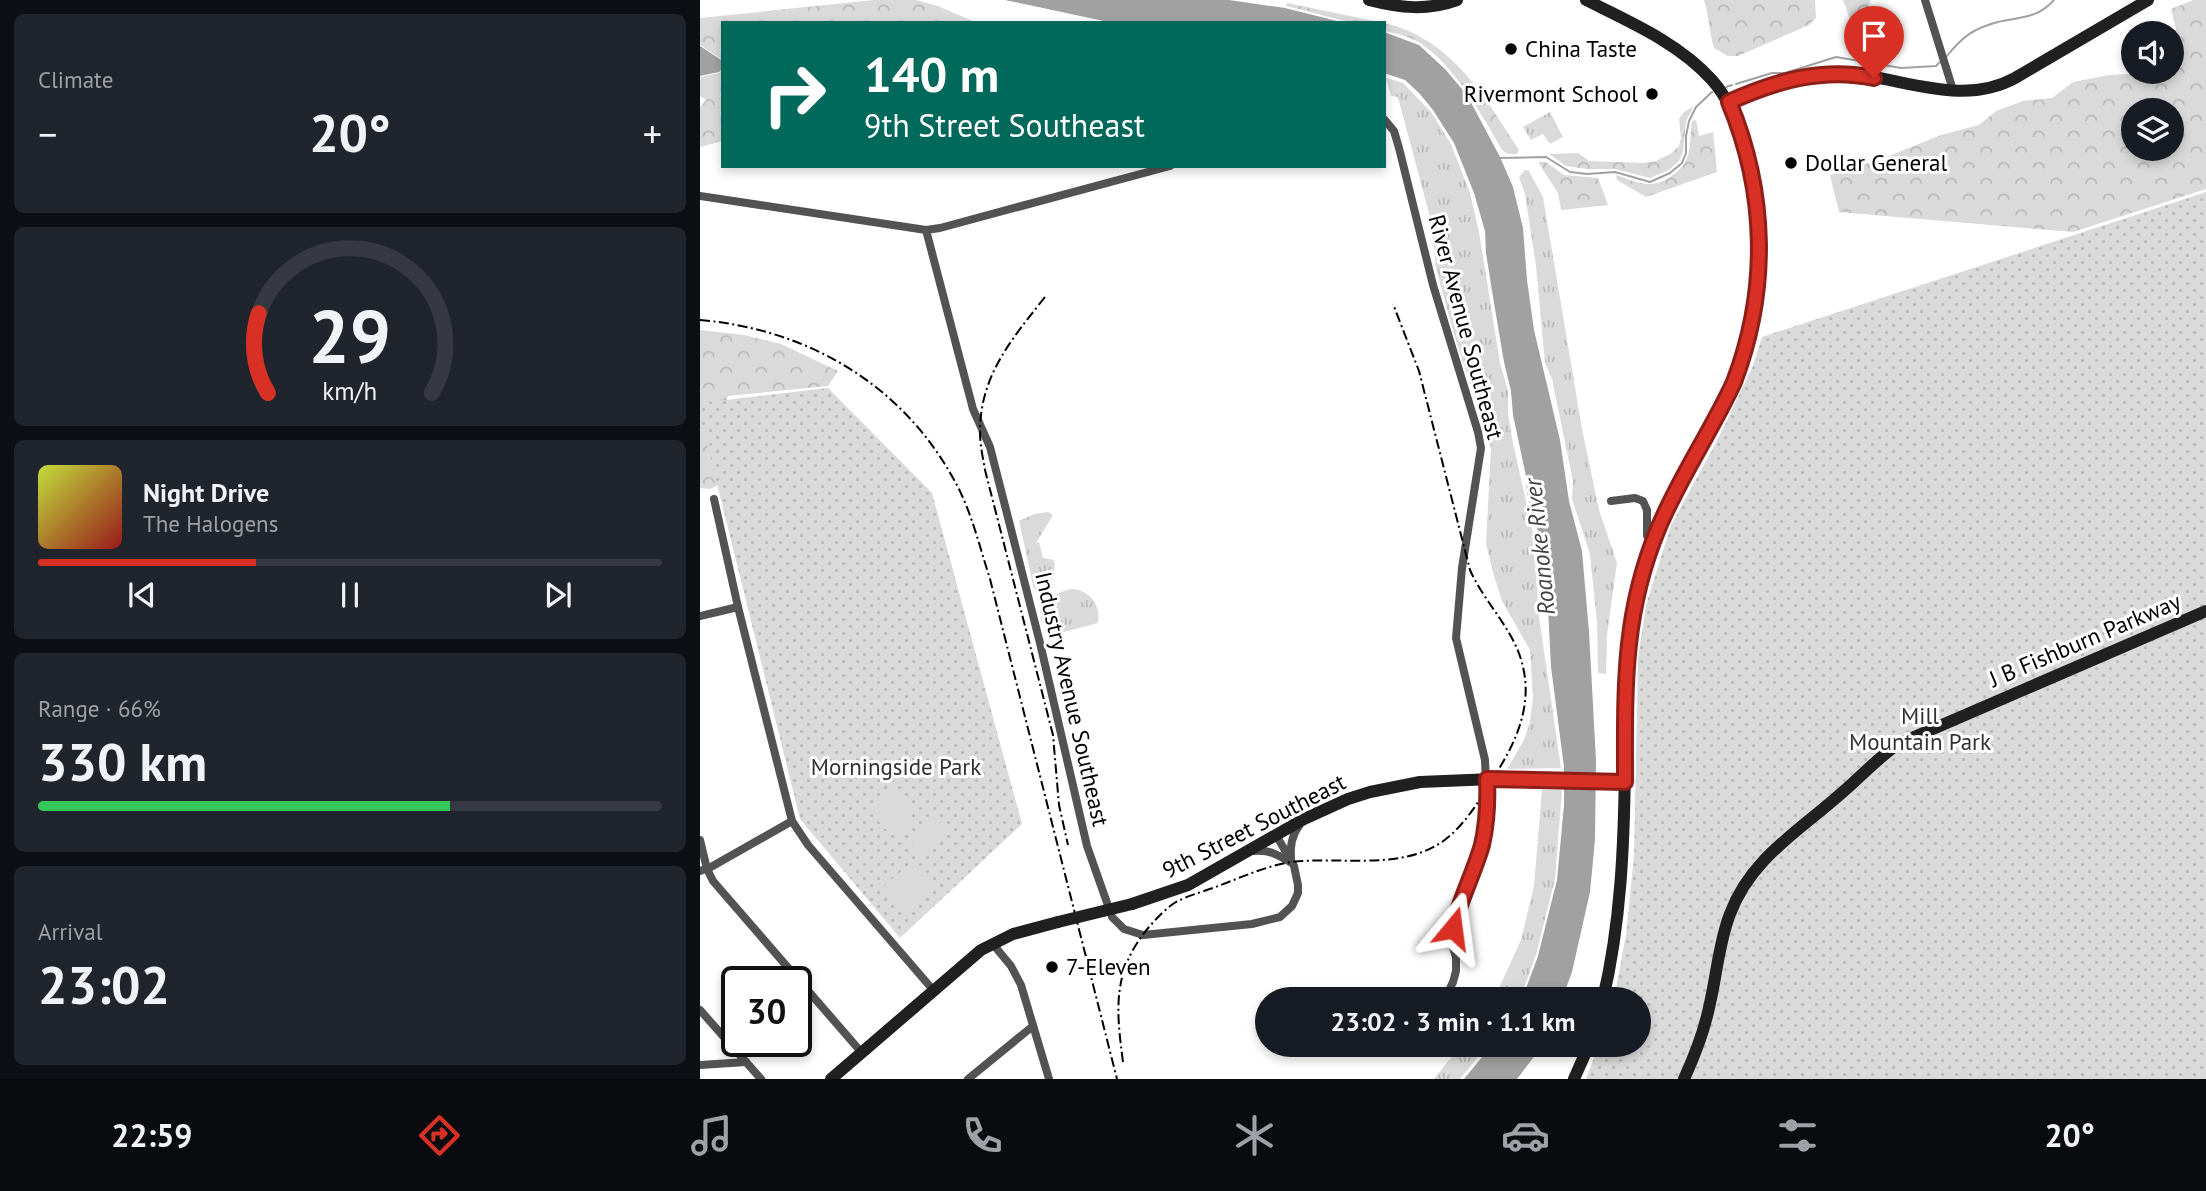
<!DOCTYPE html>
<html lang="en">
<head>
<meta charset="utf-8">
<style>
  :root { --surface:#171b24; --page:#20242c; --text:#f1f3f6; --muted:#9ea1a6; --line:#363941; --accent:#d93025 }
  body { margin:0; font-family:"PT Sans",sans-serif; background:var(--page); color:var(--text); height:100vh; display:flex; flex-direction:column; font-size:26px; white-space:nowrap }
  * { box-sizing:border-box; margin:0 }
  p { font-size:23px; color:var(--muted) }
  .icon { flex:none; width:38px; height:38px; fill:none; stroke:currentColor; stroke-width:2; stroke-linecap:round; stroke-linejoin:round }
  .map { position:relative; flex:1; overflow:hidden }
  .details { display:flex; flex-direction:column; gap:14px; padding:14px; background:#0d0f14; width:700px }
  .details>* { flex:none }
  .hud { position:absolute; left:21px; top:21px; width:665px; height:147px; border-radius:0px; box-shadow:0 4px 10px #0003; background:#00695c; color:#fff; overflow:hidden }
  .tools { position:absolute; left:1421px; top:21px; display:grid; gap:14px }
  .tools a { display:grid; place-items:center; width:63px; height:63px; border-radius:50%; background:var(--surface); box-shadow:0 4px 10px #0003; font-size:35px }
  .speed { position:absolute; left:21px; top:966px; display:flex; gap:14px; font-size:35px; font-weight:700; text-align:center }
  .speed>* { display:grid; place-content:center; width:91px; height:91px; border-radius:50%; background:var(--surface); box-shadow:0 4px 10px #0003; line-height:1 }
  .speed .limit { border:4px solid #111; border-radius:10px; background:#fff; color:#111 }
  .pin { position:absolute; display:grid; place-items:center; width:60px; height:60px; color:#fff; margin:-72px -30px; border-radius:50% 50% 50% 0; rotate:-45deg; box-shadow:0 0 7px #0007 }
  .pin .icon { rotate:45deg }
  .me { position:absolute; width:77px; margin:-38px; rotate:16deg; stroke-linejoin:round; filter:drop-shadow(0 0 5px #0008) }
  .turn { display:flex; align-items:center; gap:24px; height:147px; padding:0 28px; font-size:32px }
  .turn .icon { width:91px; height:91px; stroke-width:2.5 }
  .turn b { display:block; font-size:49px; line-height:60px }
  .big { font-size:52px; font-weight:600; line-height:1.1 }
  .details .tile { flex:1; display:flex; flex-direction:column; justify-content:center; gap:10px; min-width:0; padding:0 24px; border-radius:10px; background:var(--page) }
  .details .dial { align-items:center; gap:0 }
  .dial svg { height:182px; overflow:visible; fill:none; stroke:var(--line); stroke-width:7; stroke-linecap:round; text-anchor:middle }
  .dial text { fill:var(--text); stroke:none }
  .song { display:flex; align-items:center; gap:21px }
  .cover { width:84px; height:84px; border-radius:10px; background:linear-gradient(135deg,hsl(70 70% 55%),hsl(0 70% 35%)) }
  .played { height:7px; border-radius:4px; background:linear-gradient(90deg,var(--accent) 35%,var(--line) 35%) }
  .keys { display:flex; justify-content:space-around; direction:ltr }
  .heat { display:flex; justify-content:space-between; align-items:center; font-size:38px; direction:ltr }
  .charge { height:10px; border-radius:5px; background:linear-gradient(90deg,#34c759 66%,var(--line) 0) }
  .trip { position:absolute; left:555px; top:987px; width:396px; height:70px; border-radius:35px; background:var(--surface); box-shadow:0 4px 10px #0003; font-weight:600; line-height:70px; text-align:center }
  .menu { display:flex; height:112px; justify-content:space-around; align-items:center; background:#090b0e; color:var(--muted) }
  .menu .icon { width:49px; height:49px }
  .menu .on { color:var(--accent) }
  .menu b { font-size:32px; color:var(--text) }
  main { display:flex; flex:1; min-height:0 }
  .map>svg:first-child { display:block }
  .grass { fill:url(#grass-tufts) }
  .forest { fill:url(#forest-crowns); fill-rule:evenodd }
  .park { fill:url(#park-dots) }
  .pitch { fill:#dadada }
  .water { fill:#a1a1a1 }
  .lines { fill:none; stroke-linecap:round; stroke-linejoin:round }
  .stream { stroke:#a1a1a1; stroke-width:2 }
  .street { stroke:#535353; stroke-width:8 }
  .secondary { stroke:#202020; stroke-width:12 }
  .rail { stroke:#000; stroke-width:2; stroke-dasharray:10 3.5 2 3.5; stroke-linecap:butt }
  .secondary-bridge { stroke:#202020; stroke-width:12 }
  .route-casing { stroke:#8d1f18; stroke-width:18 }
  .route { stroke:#d93025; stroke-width:12 }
  .poi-dot { fill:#000; stroke:#fff; stroke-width:2.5 }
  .labels { text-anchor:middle; stroke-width:6; stroke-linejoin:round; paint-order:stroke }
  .poi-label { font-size:23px; fill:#000; stroke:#fff; text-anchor:start }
  .street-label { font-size:23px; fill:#000; stroke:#fff }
  .park-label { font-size:23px; fill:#313131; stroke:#fff }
  .water-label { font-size:24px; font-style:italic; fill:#424242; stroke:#fff }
</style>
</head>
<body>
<main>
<section class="details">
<div class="tile"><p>Climate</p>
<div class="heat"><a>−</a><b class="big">20°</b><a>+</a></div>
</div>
<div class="tile dial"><svg viewBox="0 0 100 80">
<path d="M14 69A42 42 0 1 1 86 69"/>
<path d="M14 69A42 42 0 0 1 10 34" stroke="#d93025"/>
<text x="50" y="56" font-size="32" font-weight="700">29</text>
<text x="50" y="72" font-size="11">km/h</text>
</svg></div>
<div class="tile">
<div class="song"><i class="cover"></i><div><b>Night Drive</b><p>The Halogens</p></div></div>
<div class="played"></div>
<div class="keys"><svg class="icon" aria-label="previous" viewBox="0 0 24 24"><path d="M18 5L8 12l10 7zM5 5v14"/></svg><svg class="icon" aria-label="pause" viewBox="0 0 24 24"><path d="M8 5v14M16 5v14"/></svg><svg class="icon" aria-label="next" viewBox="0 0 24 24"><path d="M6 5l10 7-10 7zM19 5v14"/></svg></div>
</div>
<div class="tile"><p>Range · 66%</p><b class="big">330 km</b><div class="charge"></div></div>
<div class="tile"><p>Arrival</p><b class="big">23:02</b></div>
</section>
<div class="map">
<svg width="1506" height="1079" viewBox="0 0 1506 1079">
  <defs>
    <pattern id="grass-tufts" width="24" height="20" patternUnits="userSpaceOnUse" patternTransform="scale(1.75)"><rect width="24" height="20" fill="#dadada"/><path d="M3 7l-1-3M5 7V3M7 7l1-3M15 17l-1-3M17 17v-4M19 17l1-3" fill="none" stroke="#b9b9b9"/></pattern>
    <pattern id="forest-crowns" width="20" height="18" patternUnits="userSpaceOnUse" patternTransform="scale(1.75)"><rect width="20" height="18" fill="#dadada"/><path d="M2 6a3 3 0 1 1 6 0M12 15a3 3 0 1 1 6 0" fill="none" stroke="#b9b9b9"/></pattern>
    <pattern id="park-dots" width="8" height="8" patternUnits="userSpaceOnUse" patternTransform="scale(1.75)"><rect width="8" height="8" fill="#dadada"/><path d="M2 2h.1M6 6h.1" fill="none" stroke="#b9b9b9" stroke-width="1.8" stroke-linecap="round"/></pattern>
  </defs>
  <rect width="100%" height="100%" fill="#fff"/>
  <!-- grass -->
  <g class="grass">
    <polygon points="686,78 703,83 731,112 751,144 770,193 779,232 800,363 808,391 808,414 813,443 833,533 839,617 861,768 807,769 824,740 830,722 833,697 830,650 802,601 794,576 786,544 791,448 754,334 736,268 731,221 698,97 691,96"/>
    <polygon points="850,112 863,137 850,144 843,134 831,140 823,127"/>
    <polygon points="825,170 829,171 843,197 882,429 899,510 917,563 907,635 906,674 898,673 897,623 890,554 872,499 873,481 852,379 845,363 836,266 825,194 819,177"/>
    <path d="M348 512 353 515 336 543 339 542 343 558 354 560C357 572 350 589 339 593L335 591 333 585 319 521 334 514Z"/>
    <path d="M372 589C390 590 401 605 398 623L360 633C351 632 346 628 341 621 341 602 355 592 372 589Z"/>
    <polygon points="842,790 862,790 855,879 836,955 820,999 794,999 821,940 834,886"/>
    <polygon points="761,1045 788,1045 760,1079 734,1079"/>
  </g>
  <!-- forest -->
  <g class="forest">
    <polygon points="174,0 216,0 238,6 277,23 23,23 23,60 0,45 0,18"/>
    <path d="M1004 0H1115L1116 18 1109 25 1038 56H1028L1014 48C1009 32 1009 16 1004 0Z"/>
    <polygon points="1143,0 1170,0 1167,19 1162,27 1152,25"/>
    <path d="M1493 0H1506V189L1373 232 1139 212 1130 175 1179 160 1241 135 1279 125 1296 111 1323 101 1352 98 1373 82 1409 75 1472 72V38L1476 29 1471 9ZM1433 110H1472V149H1433Z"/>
    <polygon points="587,3 684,23 653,23 586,6"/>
    <path d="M684 23C751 38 785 97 819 150L817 154H808L802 150C782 115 754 65 720 43 710 37 696 33 684 31Z"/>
    <polygon points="23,70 23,141 0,147 0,107 6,100 0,96 0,77 19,73"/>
    <polygon points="994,106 986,121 983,152 979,161 969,170 950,178 915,169 887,169 866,166 849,154 878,153 889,161 943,163 956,161 970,154 979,146 981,138 979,119 984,112"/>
    <path d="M996 120 999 136 1013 132 1017 172 946 197 917 180 916 175C926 178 939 184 949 184 964 185 985 169 988 155 991 145 990 133 992 121Z"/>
    <polygon points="838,162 846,162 864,175 898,178 908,205 861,210 858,193"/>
    <polygon points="0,330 44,335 81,344 138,371 128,386 28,396 22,411 21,484 10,489 0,488"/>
  </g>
  <!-- park -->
  <g class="park">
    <polygon points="1506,192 1506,1079 886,1079 899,1045 938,1045 938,999 914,999 926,935 934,856 938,658 946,605 971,525 1017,441 1052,368 1062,337"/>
    <polygon points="128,388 232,493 322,824 200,938 100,819 0,415 0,403"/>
  </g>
  <!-- pitch -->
  <g class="pitch">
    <path d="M197 789 216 807 204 832H189C178 824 169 809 181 797 185 794 193 791 197 789Z"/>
    <polygon points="235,818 248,833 222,855 209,840"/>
    <polygon points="213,861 236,887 207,913 184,886"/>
  </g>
  <!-- water -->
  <g class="water">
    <polygon points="305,0 529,0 585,8 645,23 413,23"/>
    <polygon points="684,32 719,45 745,69 767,95 800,157 813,187 823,228 827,280 834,330 860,440 869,501 882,551 889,632 896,760 895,840 890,892 872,972 862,999 822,999 838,956 857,880 864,805 864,767 851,667 847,588 839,534 827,493 826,476 813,415 811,391 804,362 793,297 786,253 785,231 774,193 754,143 733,110 719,93 705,80 684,73"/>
    <polygon points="0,46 23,61 23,69 19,72 0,76"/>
    <polygon points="792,1045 843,1045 817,1079 764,1079"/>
  </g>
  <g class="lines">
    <!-- stream -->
    <g class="stream">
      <path d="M1247 56C1262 37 1274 28 1298 22 1319 17 1337 19 1354 0"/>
      <polyline points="1036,84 1072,73 1085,73 1136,57 1201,68 1236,66 1240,62"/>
      <polyline points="1026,87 1032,85"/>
      <polyline points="799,158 846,157 870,172 887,174 915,172 950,182 970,173 982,163 986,153 986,136 989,121 996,107 1012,92"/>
    </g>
    <!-- street -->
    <g class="street">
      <polyline points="1225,0 1253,90"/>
      <polyline points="684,119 694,131 699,148 733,285 778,432 781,448 762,568 756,638 785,760 787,810 782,843 763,892 753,928 751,941 756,957 756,971 753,982 745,999"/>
      <polyline points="0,196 226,230 240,228 470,166"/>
      <polyline points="226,230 273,409 290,447 340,643 387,846 412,917 424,929 443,935 552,924 580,917 592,906 598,893 598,885 594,866 576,835"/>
      <polyline points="14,499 38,607 92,821 108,845 234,991"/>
      <polyline points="911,501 935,498 943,501 947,510 947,536 954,540"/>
      <polyline points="0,616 38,607"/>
      <polyline points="0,840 7,869 13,881 162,1053"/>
      <path d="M554 851C568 849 578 855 590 862"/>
      <path d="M591 859C590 847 591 836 599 826"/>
      <polyline points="0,871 11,867 92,821"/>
      <polyline points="292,943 311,966 321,985 349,1079"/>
      <polyline points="0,1010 61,1079"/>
      <polyline points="0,1065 46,1062"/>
      <polyline points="268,1079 333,1026"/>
    </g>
    <!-- secondary -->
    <g class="secondary">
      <path d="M669 0C700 8 727 11 757 0"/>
      <path d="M886 0C930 22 979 43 1012 80 1029 99 1036 120 1043 144 1066 222 1067 308 1034 384 1015 426 988 465 968 506 951 541 939 579 932 617 922 666 925 717 925 767 924 845 921 923 903 999"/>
      <path d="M1029 102C1062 87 1105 71 1142 73 1200 76 1261 108 1315 78L1448 0"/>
      <polyline points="432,904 488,885 604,819 648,799 670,792 720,782 793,779 925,782"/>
      <polyline points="131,1079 281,950 313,934 358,922"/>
      <polyline points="874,1079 889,1045"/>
      <path d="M984 1079C995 1055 1005 1029 1010 1003 1017 973 1019 942 1030 914 1050 860 1096 833 1137 797 1158 780 1175 760 1198 744L1506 611"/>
    </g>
    <!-- rail -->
    <g class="rail">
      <path d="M345 297C312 339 280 375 280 432 280 445 283 458 285 470L353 735 359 805 368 845"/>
      <path d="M0 320C107 329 201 384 253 478 271 509 279 545 290 579L417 1079"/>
      <path d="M423 1062C416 1009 412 971 449 927 457 918 466 908 476 902 489 895 506 891 521 885 544 876 567 866 591 862 639 856 699 871 742 842 766 825 782 796 797 772 817 740 832 705 823 667 815 630 785 604 770 570L719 371 693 304"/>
    </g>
    <!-- secondary-bridge -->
    <polyline class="secondary-bridge" points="358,922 432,904"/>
  </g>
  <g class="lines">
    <!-- route casing -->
    <g class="route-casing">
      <path id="route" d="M753 928C760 899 774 873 782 845 787 823 788 801 787 779L925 782C925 692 922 615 958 529 979 478 1011 432 1034 382 1069 290 1067 193 1029 102 1075 81 1123 67 1174 78"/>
    </g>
    <!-- route -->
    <use href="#route" class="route"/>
  </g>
  <!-- markers -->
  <g class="poi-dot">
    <circle cx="811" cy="49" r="7"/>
    <circle cx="952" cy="94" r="7"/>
    <circle cx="1091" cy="163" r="7"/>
    <circle cx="352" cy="967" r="7"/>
  </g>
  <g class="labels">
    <!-- poi labels -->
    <g class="poi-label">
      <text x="825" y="57">China Taste</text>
      <text x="938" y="102" text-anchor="end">Rivermont School</text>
      <text x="1105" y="171">Dollar General</text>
      <text x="366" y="975">7-Eleven</text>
    </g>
    <!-- street labels -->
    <g class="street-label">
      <text transform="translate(766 327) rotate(75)" y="8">River Avenue Southeast</text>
      <text transform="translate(1385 640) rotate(-23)" y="8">J B Fishburn Parkway</text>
      <text transform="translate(372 699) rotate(77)" y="8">Industry Avenue Southeast</text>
      <text transform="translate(554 826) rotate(-27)" y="8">9th Street Southeast</text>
    </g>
    <!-- park labels -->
    <g class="park-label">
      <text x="1220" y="724">Mill<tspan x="1220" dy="26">Mountain Park</tspan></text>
      <text x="196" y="775">Morningside Park</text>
    </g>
    <!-- water labels -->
    <g class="water-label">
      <text transform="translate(840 547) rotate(-96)" y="8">Roanoke River</text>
    </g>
  </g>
</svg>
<div class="tools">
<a><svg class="icon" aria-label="sound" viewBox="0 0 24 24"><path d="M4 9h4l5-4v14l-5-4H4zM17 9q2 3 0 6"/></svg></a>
<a><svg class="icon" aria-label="layers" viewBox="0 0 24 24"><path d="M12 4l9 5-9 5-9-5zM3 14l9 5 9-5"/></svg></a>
</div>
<div class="speed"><div class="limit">30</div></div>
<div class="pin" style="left:1174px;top:78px;background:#d93025"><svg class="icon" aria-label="arrive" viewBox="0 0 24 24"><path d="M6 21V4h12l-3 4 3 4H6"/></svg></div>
<svg class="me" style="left:753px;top:928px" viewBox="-20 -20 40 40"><path d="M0-17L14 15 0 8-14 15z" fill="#d93025" stroke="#fff" stroke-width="4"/></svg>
<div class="trip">23:02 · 3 min · 1.1 km</div>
<div class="hud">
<div class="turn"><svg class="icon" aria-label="right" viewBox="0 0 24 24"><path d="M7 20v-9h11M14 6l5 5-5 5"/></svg><div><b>140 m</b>9th Street Southeast</div></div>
</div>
</div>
</main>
<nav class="menu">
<b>22:59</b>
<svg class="icon on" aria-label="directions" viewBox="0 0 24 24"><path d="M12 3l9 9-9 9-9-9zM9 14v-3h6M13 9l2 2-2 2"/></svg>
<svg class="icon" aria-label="music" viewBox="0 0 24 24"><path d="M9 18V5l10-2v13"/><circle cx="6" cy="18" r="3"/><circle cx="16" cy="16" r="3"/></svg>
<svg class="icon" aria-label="phone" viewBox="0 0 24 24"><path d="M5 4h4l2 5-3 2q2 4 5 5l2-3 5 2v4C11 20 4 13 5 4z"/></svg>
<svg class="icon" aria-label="climate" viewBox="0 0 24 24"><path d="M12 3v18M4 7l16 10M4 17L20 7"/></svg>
<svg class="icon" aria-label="car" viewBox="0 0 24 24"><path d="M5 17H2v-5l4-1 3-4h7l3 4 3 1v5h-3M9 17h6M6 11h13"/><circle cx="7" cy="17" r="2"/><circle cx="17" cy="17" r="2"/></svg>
<svg class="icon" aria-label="filters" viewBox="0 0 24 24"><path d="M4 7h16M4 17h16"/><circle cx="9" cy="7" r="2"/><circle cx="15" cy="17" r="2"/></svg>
<b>20°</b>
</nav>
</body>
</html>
